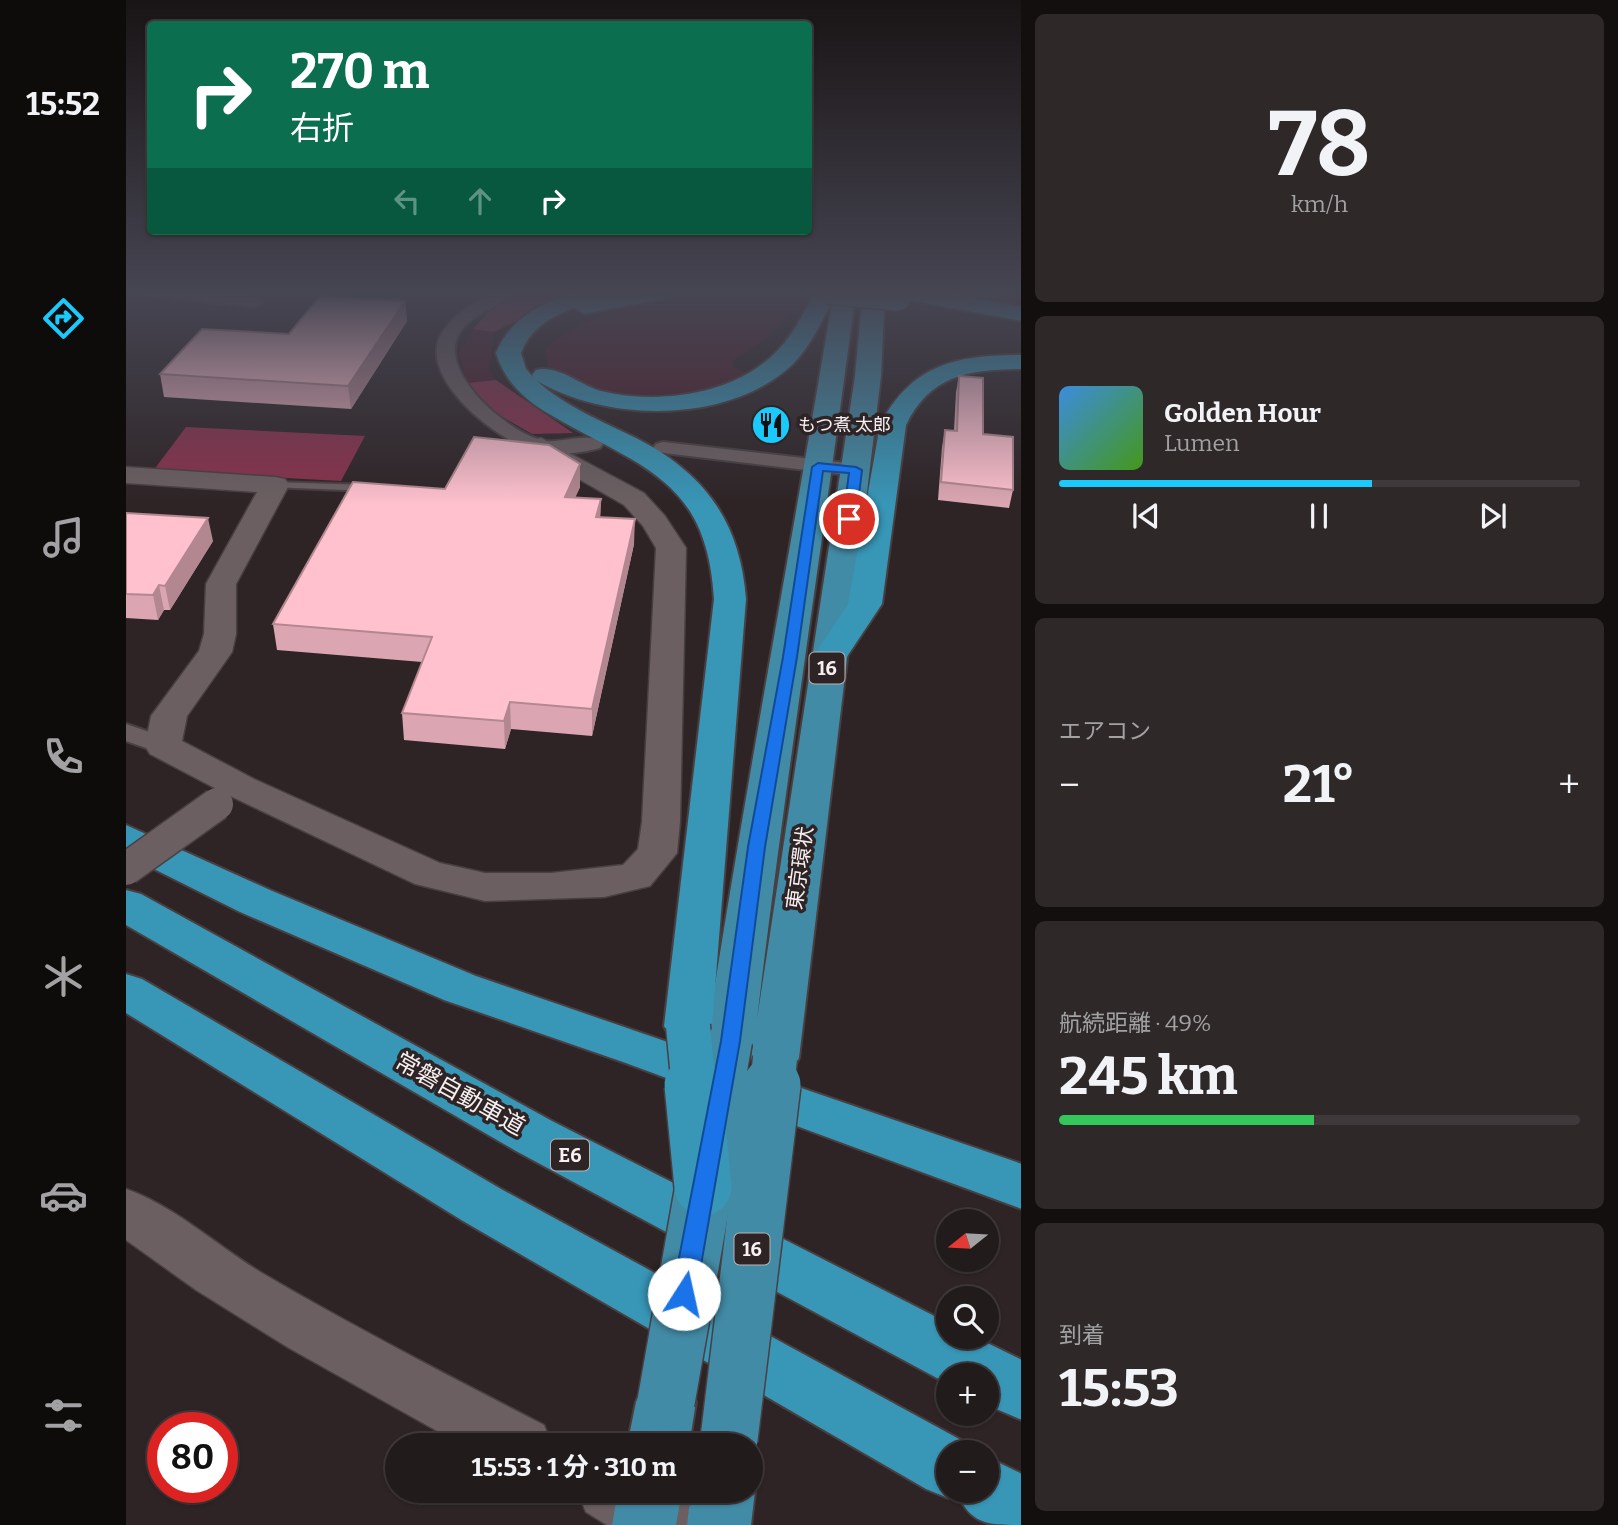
<!DOCTYPE html>
<html lang="ja">
<head>
<meta charset="utf-8">
<style>
  :root { --surface:#221b1c; --page:#2e2829; --text:#f1f3f6; --muted:#a2a1a3; --line:#3f393b; --accent:#1acafc }
  body { margin:0; font-family:Bitter,"Noto Sans JP",serif; background:var(--page); color:var(--text); height:100vh; display:flex; flex-direction:column; font-size:26px; white-space:nowrap }
  * { box-sizing:border-box; margin:0 }
  p { font-size:23px; color:var(--muted) }
  .icon { flex:none; width:38px; height:38px; fill:none; stroke:currentColor; stroke-width:2; stroke-linecap:round; stroke-linejoin:round }
  .map { position:relative; flex:1; overflow:hidden }
  .panel { display:flex; flex-direction:column; gap:14px; padding:14px; background:#130f0f; width:597px }
  .panel>* { flex:none }
  .banner { position:absolute; left:21px; top:21px; width:665px; height:214px; border-radius:7px; box-shadow:0 2px 5px #0004,0 0 0 2px var(--line); background:#0b6e4f; color:#fff; overflow:hidden }
  .needle { width:46px; rotate:252deg }
  .fabs { position:absolute; left:810px; top:1209px; display:grid; gap:14px }
  .fabs a { display:grid; place-items:center; width:63px; height:63px; border-radius:50%; background:var(--surface); box-shadow:0 2px 5px #0004,0 0 0 2px var(--line); font-size:35px }
  .speed { position:absolute; left:21px; top:1412px; display:flex; gap:14px; font-size:35px; font-weight:700; text-align:center }
  .speed>* { display:grid; place-content:center; width:91px; height:91px; border-radius:50%; background:var(--surface); box-shadow:0 2px 5px #0004,0 0 0 2px var(--line); line-height:1 }
  .speed .limit { border:10px solid #d22; background:#fff; color:#111 }
  .pin { position:absolute; display:grid; place-items:center; width:60px; height:60px; color:#fff; margin:-30px; border:4px solid #fff; border-radius:50%; box-shadow:0 2px 7px #0007 }
  .me { position:absolute; width:77px; margin:-38px; rotate:10deg; stroke-linejoin:round; filter:drop-shadow(0 0 5px #0008) }
  .turn { display:flex; align-items:center; gap:24px; height:147px; padding:0 28px; font-size:32px }
  .turn .icon { width:91px; height:91px; stroke-width:2.5 }
  .turn b { display:block; font-size:49px; line-height:60px }
  .lanes { display:flex; align-items:center; height:66px; padding:0 28px; background:#0003; justify-content:center; gap:35px; direction:ltr }
  .lanes .off { opacity:.35 }
  .big { font-size:52px; font-weight:700; line-height:1.1 }
  .panel .card { flex:1; display:flex; flex-direction:column; justify-content:center; gap:10px; min-width:0; padding:0 24px; border-radius:10px; background:var(--page) }
  .panel .dial { align-items:center; gap:0 }
  .dial b { font-size:91px; line-height:1 }
  .song { display:flex; align-items:center; gap:21px }
  .cover { width:84px; height:84px; border-radius:10px; background:linear-gradient(135deg,hsl(210 70% 55%),hsl(100 70% 35%)) }
  .played { height:7px; border-radius:4px; background:linear-gradient(90deg,var(--accent) 60%,var(--line) 60%) }
  .keys { display:flex; justify-content:space-around; direction:ltr }
  .heat { display:flex; justify-content:space-between; align-items:center; font-size:38px; direction:ltr }
  .charge { height:10px; border-radius:5px; background:linear-gradient(90deg,#34c759 49%,var(--line) 0) }
  .trip { position:absolute; left:259px; top:1433px; width:378px; height:70px; border-radius:35px; background:var(--surface); box-shadow:0 2px 5px #0004,0 0 0 2px var(--line); font-weight:700; line-height:70px; text-align:center }
  main { display:flex; flex:1; min-height:0 }
  .dock { display:flex; flex-direction:column; width:126px; justify-content:space-around; align-items:center; background:#0e0b0b; color:var(--muted) }
  .dock .icon { width:49px; height:49px }
  .dock .selected { color:var(--accent) }
  .dock b { font-size:32px; color:var(--text) }
  .map>svg:first-child { display:block }
  .green { fill:#4e1e2c }
  .forest { fill:#89324c }
  .lines { fill:none; stroke-linecap:round; stroke-linejoin:round }
  .service-casing { stroke:#483f41; stroke-width:4 }
  .minor-casing { stroke:#483f41; stroke-width:4 }
  .tertiary-casing { stroke:#483f41; stroke-width:3 }
  .trunk-casing { stroke:#483f41; stroke-width:4 }
  .motorway-casing { stroke:#483f41; stroke-width:4 }
  .service { fill:#6b5f61; fill-rule:evenodd }
  .minor { fill:#6b5f61; fill-rule:evenodd }
  .tertiary { fill:#6b5f61; fill-rule:evenodd }
  .trunk { fill:#428ba6; fill-rule:evenodd }
  .motorway { fill:#3896b7; fill-rule:evenodd }
  .minor-bridge-casing { stroke:#483f41; stroke-width:35; stroke-linecap:butt }
  .trunk-bridge-far1-casing { stroke:#483f41; stroke-width:47; stroke-linecap:butt }
  .trunk-bridge-casing { stroke:#483f41; stroke-width:60; stroke-linecap:butt }
  .motorway-bridge-far2-casing { stroke:#483f41; stroke-width:28; stroke-linecap:butt }
  .motorway-bridge-far1-casing { stroke:#483f41; stroke-width:47; stroke-linecap:butt }
  .motorway-bridge-casing { stroke:#483f41; stroke-width:60; stroke-linecap:butt }
  .minor-bridge { stroke:#6b5f61; stroke-width:32 }
  .trunk-bridge-far1 { stroke:#428ba6; stroke-width:44 }
  .trunk-bridge { stroke:#428ba6; stroke-width:57 }
  .motorway-bridge-far2 { stroke:#3896b7; stroke-width:25 }
  .motorway-bridge-far1 { stroke:#3896b7; stroke-width:44 }
  .motorway-bridge { stroke:#3896b7; stroke-width:57 }
  .wall { fill:#dba6b1 }
  .shaded-wall { fill:#b28790 }
  .building { fill:#ffc1ce; stroke:#b28790; stroke-width:2 }
  .route { fill:#1a73e8; stroke:#114b97; stroke-width:2 }
  .labels { text-anchor:middle; stroke-width:7; stroke-linejoin:round; paint-order:stroke }
  .far-poi-label { font-size:18px; fill:#f7f0f1; stroke:#2e2426; text-anchor:start }
  .shield { fill:#2e2426; stroke:#bbb3b4; stroke-width:2 }
  .shield-label { font-size:19px; font-weight:bold; fill:#f7f0f1 }
  .street-label { font-size:21px; fill:#f7f0f1; stroke:#2e2426 }
  .near-street-label { font-size:24px; fill:#f7f0f1; stroke:#2e2426 }
</style>
</head>
<body>
<main>
<nav class="dock">
<b>15:52</b>
<svg class="icon selected" aria-label="directions" viewBox="0 0 24 24"><path d="M12 3l9 9-9 9-9-9zM9 14v-3h6M13 9l2 2-2 2"/></svg>
<svg class="icon" aria-label="music" viewBox="0 0 24 24"><path d="M9 18V5l10-2v13"/><circle cx="6" cy="18" r="3"/><circle cx="16" cy="16" r="3"/></svg>
<svg class="icon" aria-label="phone" viewBox="0 0 24 24"><path d="M5 4h4l2 5-3 2q2 4 5 5l2-3 5 2v4C11 20 4 13 5 4z"/></svg>
<svg class="icon" aria-label="climate" viewBox="0 0 24 24"><path d="M12 3v18M4 7l16 10M4 17L20 7"/></svg>
<svg class="icon" aria-label="car" viewBox="0 0 24 24"><path d="M5 17H2v-5l4-1 3-4h7l3 4 3 1v5h-3M9 17h6M6 11h13"/><circle cx="7" cy="17" r="2"/><circle cx="17" cy="17" r="2"/></svg>
<svg class="icon" aria-label="filters" viewBox="0 0 24 24"><path d="M4 7h16M4 17h16"/><circle cx="9" cy="7" r="2"/><circle cx="15" cy="17" r="2"/></svg>
</nav>
<div class="map">
<svg width="896" height="1525" viewBox="0 0 896 1525">
  <rect width="100%" height="100%" fill="#2e2426"/>
  <!-- green -->
  <g class="green">
    <path d="M584 299 675 301 637 341 607 360 608 367 623 375C560 405 481 408 422 368L419 349C470 306 520 303 584 299Z"/>
    <polygon points="347,329 368,332 363,371 370,380 341,383 333,354"/>
  </g>
  <!-- forest -->
  <g class="forest">
    <polygon points="404,291 457,291 427,302 368,332 347,329 367,307"/>
    <polygon points="370,380 447,433 406,434 363,409 341,383"/>
    <polygon points="60,427 239,436 215,481 27,471"/>
  </g>
  <g class="lines">
    <!-- service casing -->
    <g class="service-casing">
      <polygon id="service" points="149,482 242,485 247,488 242,491 145,487 144,485"/>
    </g>
    <!-- minor casing -->
    <g class="minor-casing">
      <g id="minor">
        <path d="M19 291C41 291 124 289 136 302L128 307 27 296Z"/>
        <path d="M370 291H391C374 309 344 312 332 336 313 375 386 436 420 441 436 443 467 431 477 444L474 448C455 453 430 456 410 451 374 443 296 382 313 339 323 316 349 302 370 291Z"/>
        <polygon points="537,442 730,464 740,470 730,476 530,452 527,448 530,444"/>
        <polygon points="0,724 47,740 51,746 47,752 37,754 0,741"/>
      </g>
    </g>
    <!-- tertiary casing -->
    <g class="tertiary-casing">
      <g id="tertiary">
        <polygon points="415,438 518,493 539,516 560,548 554,822 551,853 524,886 478,897 359,901 289,884 102,795 24,754 19,746 25,716 73,651 78,634 80,584 131,492 0,483 0,467 149,477 159,479 163,485 110,584 110,634 106,652 61,716 56,741 128,779 314,863 359,873 425,873 497,865 512,849 516,822 530,548 517,526 498,505 406,452 402,446 406,440"/>
        <path d="M0 1189C49 1206 91 1246 136 1273 228 1327 323 1376 418 1425L426 1446H338L163 1348 70 1290 0 1240Z"/>
        <polygon points="451,1491 540,1491 562,1503 571,1525 481,1525 460,1512"/>
      </g>
    </g>
    <!-- trunk casing -->
    <g class="trunk-casing">
      <g id="trunk">
        <path d="M708 291H730C698 534 660 776 631 1019L729 376 737 291H759L755 376 673 1058 666 1071 649 1077 632 1071 625 1058 627 1043 621 1054 604 1059 587 1054 580 1041C619 791 666 541 708 291Z"/>
        <polygon points="540,1373 561,1381 570,1402 563,1446 501,1446 510,1402 519,1381"/>
        <polygon points="625,1481 629,1491 625,1525 561,1525 565,1491 625,1491"/>
        <polygon points="492,1491 556,1491 550,1525 486,1525"/>
      </g>
    </g>
    <!-- motorway casing -->
    <g class="motorway-casing">
      <g id="motorway">
        <path d="M456 291H558C553 298 474 310 459 314L448 308C424 317 404 329 395 353L400 369 408 378 406 375 410 370C431 364 454 385 475 391 532 405 610 395 652 350 668 334 678 311 690 291H712C698 315 687 344 667 364 604 424 483 423 411 381 439 406 475 421 508 437 578 472 614 521 620 599L586 1026 579 1039 562 1044 545 1039 538 1026 588 599C581 478 515 468 425 415 399 400 379 382 370 353 386 316 418 301 456 291Z"/>
        <polygon points="760,291 809,291 896,307 896,321 771,298"/>
        <path d="M896 355V369C843 370 805 374 780 425L756 604 714 667 702 670 690 667 685 660 722 604 754 425C786 364 830 355 896 355Z"/>
        <polygon points="0,825 144,890 350,976 896,1164 896,1209 497,1062 318,1000 114,912 0,855"/>
        <polygon points="0,890 15,894 426,1121 822,1323 822,1337 849,1337 896,1360 896,1420 861,1405 861,1376 822,1376 822,1384 390,1151 0,925"/>
        <path d="M0 974 16 979 375 1189 844 1445 847 1452H822V1491H861V1457L896 1474V1525C863 1525 845 1525 832 1494L822 1498 800 1489 337 1221 0 1013Z"/>
      </g>
    </g>
    <!-- service -->
    <use href="#service" class="service"/>
    <!-- minor -->
    <use href="#minor" class="minor"/>
    <!-- tertiary -->
    <use href="#tertiary" class="tertiary"/>
    <!-- trunk -->
    <use href="#trunk" class="trunk"/>
    <!-- motorway -->
    <use href="#motorway" class="motorway"/>
    <!-- minor-bridge casing -->
    <g class="minor-bridge-casing">
      <polyline id="minor-bridge" points="0,869 91,804"/>
    </g>
    <!-- trunk-bridge-far1 casing -->
    <g class="trunk-bridge-far1-casing">
      <g id="trunk-bridge-far1">
        <polyline points="596,1087 604,1041"/>
        <polyline points="646,1087 649,1058"/>
      </g>
    </g>
    <!-- trunk-bridge casing -->
    <g class="trunk-bridge-casing">
      <g id="trunk-bridge">
        <polyline points="540,1402 596,1085"/>
        <polyline points="603,1439 646,1085"/>
      </g>
    </g>
    <!-- motorway-bridge-far2 casing -->
    <g class="motorway-bridge-far2-casing">
      <polyline id="motorway-bridge-far2" points="701,291 772,298"/>
    </g>
    <!-- motorway-bridge-far1 casing -->
    <g class="motorway-bridge-far1-casing">
      <polyline id="motorway-bridge-far1" points="562,1026 568,1087"/>
    </g>
    <!-- motorway-bridge casing -->
    <g class="motorway-bridge-casing">
      <polyline id="motorway-bridge" points="567,1085 577,1187"/>
    </g>
    <!-- minor-bridge -->
    <use href="#minor-bridge" class="minor-bridge"/>
    <!-- trunk-bridge-far1 -->
    <use href="#trunk-bridge-far1" class="trunk-bridge-far1"/>
    <!-- trunk-bridge -->
    <use href="#trunk-bridge" class="trunk-bridge"/>
    <!-- motorway-bridge-far2 -->
    <use href="#motorway-bridge-far2" class="motorway-bridge-far2"/>
    <!-- motorway-bridge-far1 -->
    <use href="#motorway-bridge-far1" class="motorway-bridge-far1"/>
    <!-- motorway-bridge -->
    <use href="#motorway-bridge" class="motorway-bridge"/>
  </g>
  <!-- wall -->
  <g class="wall">
    <polygon points="279,301 281,321 225,409 38,397 34,374 163,334"/>
    <polygon points="833,376 857,434 887,490 883,508 812,500 816,447 819,430 828,431 830,392"/>
    <polygon points="454,487 449,497 475,499 474,517 508,544 466,736 385,729 379,749 278,740 276,713 296,662 151,650 147,624 319,489"/>
    <polygon points="0,513 87,541 44,610 38,610 32,620 0,618"/>
  </g>
  <!-- shaded-wall -->
  <g class="shaded-wall">
    <polygon points="279,301 281,321 225,409 222,386"/>
    <polygon points="454,464 454,487 439,521 439,497"/>
    <polygon points="475,499 474,524 470,517"/>
    <polygon points="82,518 87,541 44,610 39,586"/>
    <polygon points="509,519 508,544 466,736 466,709"/>
    <polygon points="33,585 38,610 32,620 27,595"/>
    <polygon points="384,702 385,729 379,749 378,721"/>
  </g>
  <!-- building -->
  <g class="building">
    <polygon points="194,296 279,301 222,386 34,374 76,329 163,334"/>
    <polygon points="833,376 857,378 857,434 887,437 887,490 815,482 819,430 831,431"/>
    <polygon points="348,437 423,445 454,464 439,497 475,499 470,517 509,519 466,709 384,702 378,721 276,713 306,637 147,624 227,482 319,489"/>
    <polygon points="0,513 82,518 39,586 33,585 27,595 0,594"/>
  </g>
  <!-- sky -->
  <linearGradient id="sky" x2="0" y2="1"><stop stop-color="#191415"/><stop offset="0.58" stop-color="#464552"/><stop offset="1" stop-color="#464552" stop-opacity="0"/></linearGradient>
  <rect width="896" height="505" fill="url(#sky)"/>
  <!-- route -->
  <polygon class="route" points="692,463 730,467 736,470 730,519 723,523 717,519 723,473 697,471 671,657 639,847 614,1041 570,1294 566,1302 558,1305 550,1302 546,1294 595,1041 622,847 657,657 686,467"/>
  <!-- icons -->
  <defs>
    <g id="restaurant-disc" transform="scale(2.0125)"><circle r="9.5" fill="#1acafc" stroke="#2e2426"/><path d="M-5-6h1v4h1v-4h1v4h1v-4h1v5L-1.5 .5V6h-2V.5L-5-1ZM5-6V6H3V1.5H1.5Q1.5-4 5-6Z" fill="#111"/></g>
  </defs>
  <g fill-rule="evenodd">
    <use href="#restaurant-disc" x="645" y="425"/>
  </g>
  <g class="labels">
    <!-- far-poi labels -->
    <g class="far-poi-label">
      <text x="672" y="431">もつ煮 太郎</text>
    </g>
    <!-- shield labels -->
    <g class="shield">
      <rect x="683.5" y="652.5" width="35" height="31" rx="5"/>
      <rect x="425" y="1139.5" width="38" height="31" rx="5"/>
      <rect x="608.5" y="1233.5" width="35" height="31" rx="5"/>
    </g>
    <g class="shield-label">
      <text x="701" y="675">16</text>
      <text x="444" y="1162">E6</text>
      <text x="626" y="1256">16</text>
    </g>
    <!-- street labels -->
    <g class="street-label">
      <text transform="translate(674 868) rotate(-82)" y="7">東京環状</text>
    </g>
    <!-- near-street labels -->
    <g class="near-street-label">
      <text transform="translate(334 1094) rotate(29)" y="8">常磐自動車道</text>
    </g>
  </g>
</svg>
<div class="fabs">
<a><svg class="needle" viewBox="-14 -14 28 28"><path d="M0-13l5 13h-10z" fill="#e53935"/><path d="M0 13l5-13h-10z" fill="#a2a1a3"/></svg></a>
<a><svg class="icon" aria-label="search" viewBox="0 0 24 24"><circle cx="10" cy="10" r="6"/><path d="M15 15l6 6"/></svg></a>
<a>+</a>
<a>−</a>
</div>
<div class="speed"><div class="limit">80</div></div>
<div class="pin" style="left:723px;top:519px;background:#d93025"><svg class="icon" aria-label="arrive" viewBox="0 0 24 24"><path d="M6 21V4h12l-3 4 3 4H6"/></svg></div>
<svg class="me" style="left:558px;top:1294px" viewBox="-20 -20 40 40"><circle r="19" fill="#fff"/><path d="M0-13L10 11 0 6-10 11z" fill="#1a73e8"/></svg>
<div class="trip">15:53 · 1 分 · 310 m</div>
<div class="banner">
<div class="turn"><svg class="icon" aria-label="right" viewBox="0 0 24 24"><path d="M7 20v-9h11M14 6l5 5-5 5"/></svg><div><b>270 m</b>右折</div></div>
<div class="lanes"><svg class="icon off" aria-label="left" viewBox="0 0 24 24"><path d="M17 20v-9H6M10 6l-5 5 5 5"/></svg><svg class="icon off" aria-label="ahead" viewBox="0 0 24 24"><path d="M12 20V5M6 11l6-6 6 6"/></svg><svg class="icon" aria-label="right" viewBox="0 0 24 24"><path d="M7 20v-9h11M14 6l5 5-5 5"/></svg></div>
</div>
</div>
<section class="panel">
<div class="card dial"><b>78</b><p>km/h</p></div>
<div class="card">
<div class="song"><i class="cover"></i><div><b>Golden Hour</b><p>Lumen</p></div></div>
<div class="played"></div>
<div class="keys"><svg class="icon" aria-label="previous" viewBox="0 0 24 24"><path d="M18 5L8 12l10 7zM5 5v14"/></svg><svg class="icon" aria-label="pause" viewBox="0 0 24 24"><path d="M8 5v14M16 5v14"/></svg><svg class="icon" aria-label="next" viewBox="0 0 24 24"><path d="M6 5l10 7-10 7zM19 5v14"/></svg></div>
</div>
<div class="card"><p>エアコン</p>
<div class="heat"><a>−</a><b class="big">21°</b><a>+</a></div>
</div>
<div class="card"><p>航続距離 · 49%</p><b class="big">245 km</b><div class="charge"></div></div>
<div class="card"><p>到着</p><b class="big">15:53</b></div>
</section>
</main>
</body>
</html>
